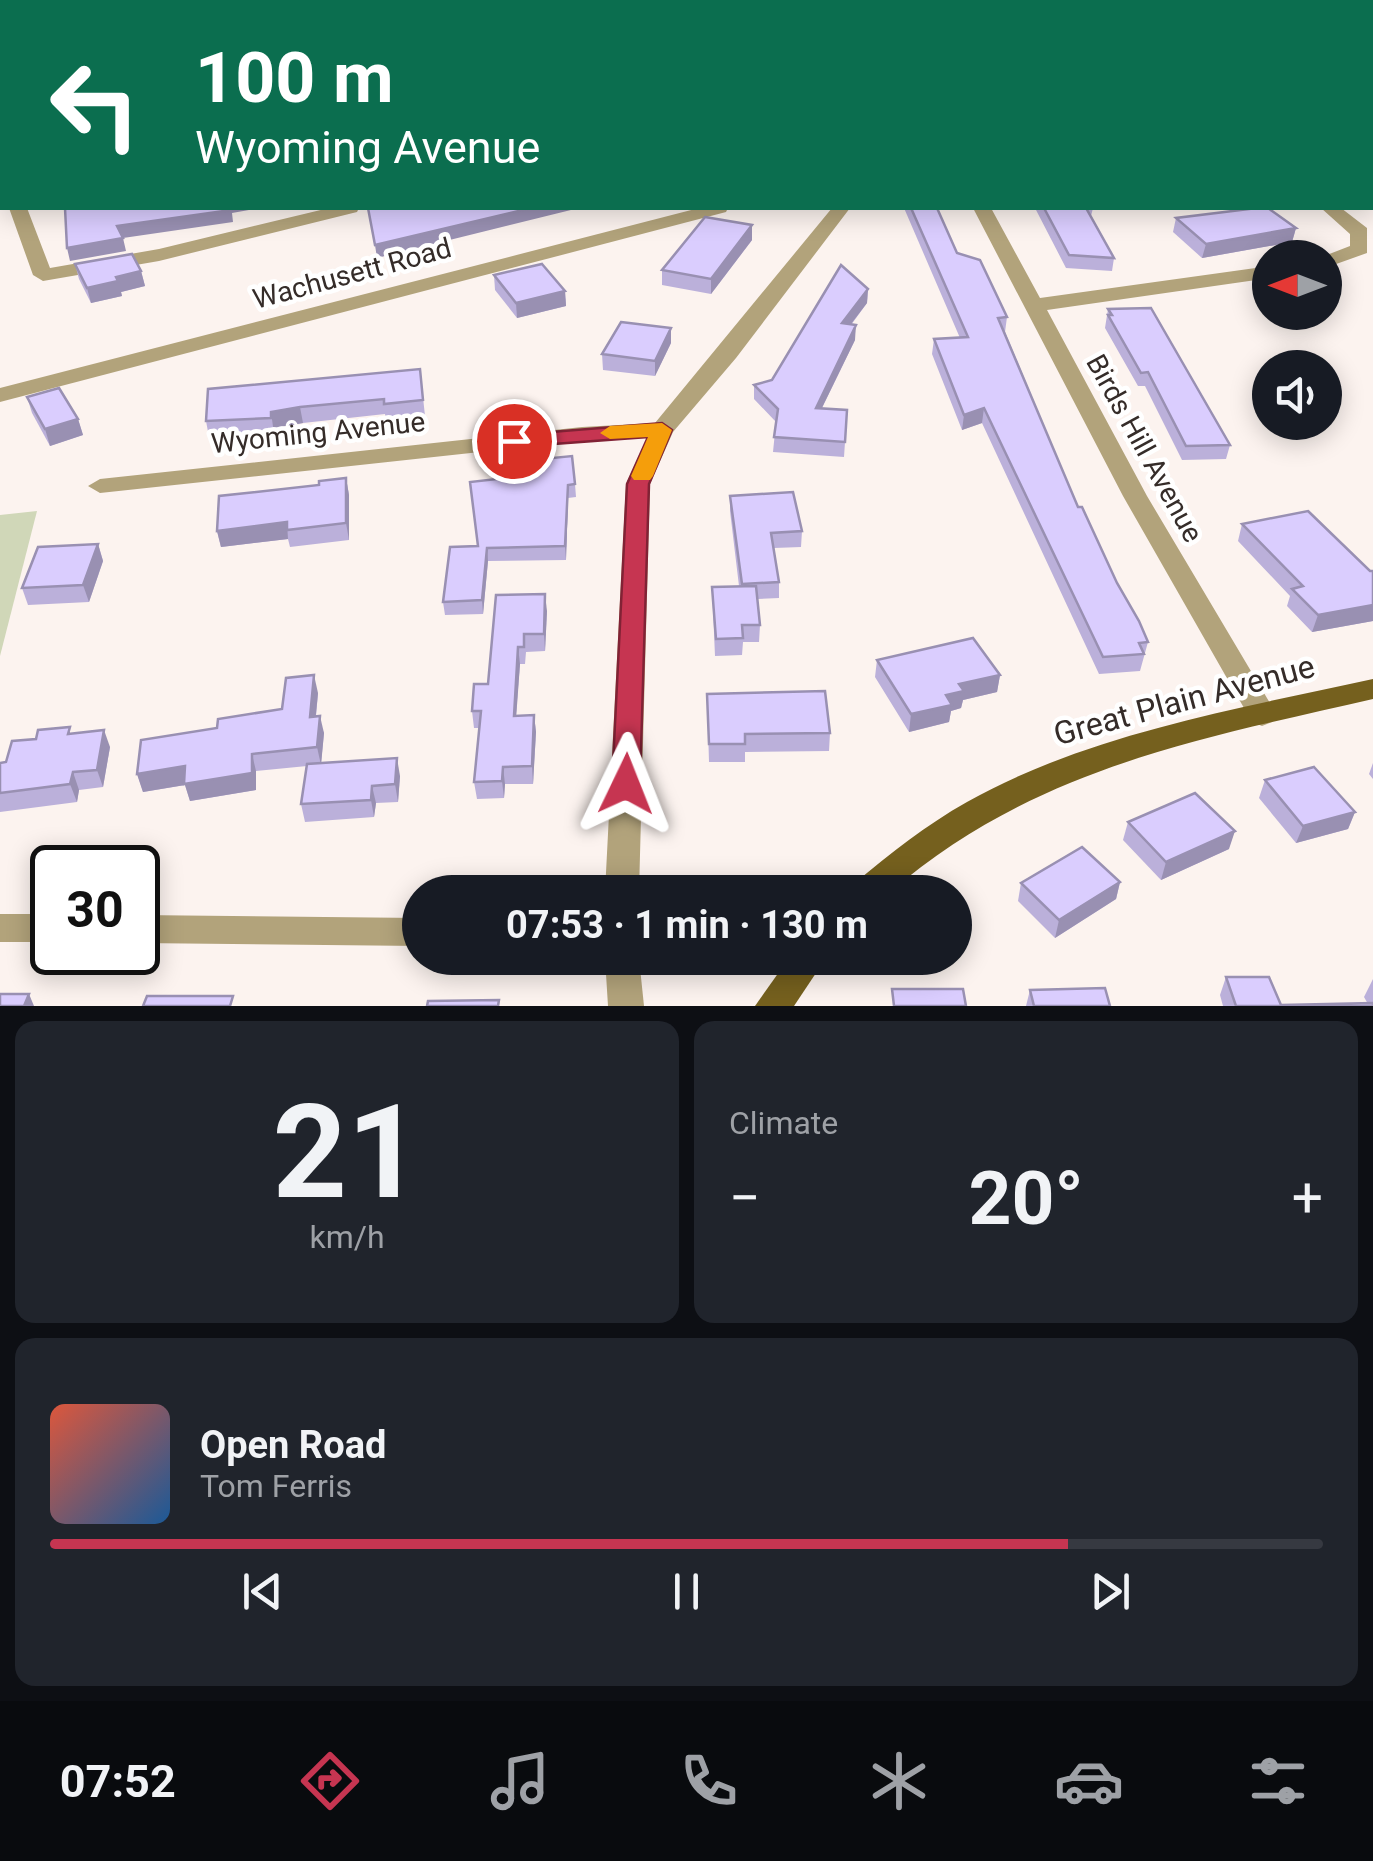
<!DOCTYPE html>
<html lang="en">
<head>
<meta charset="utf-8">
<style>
  :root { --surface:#171b24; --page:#20242c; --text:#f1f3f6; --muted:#9ea1a6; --line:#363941; --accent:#c63551 }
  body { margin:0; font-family:Roboto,sans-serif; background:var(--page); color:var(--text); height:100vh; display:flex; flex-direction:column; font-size:38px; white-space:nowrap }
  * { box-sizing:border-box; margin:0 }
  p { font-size:32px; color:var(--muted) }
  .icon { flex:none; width:55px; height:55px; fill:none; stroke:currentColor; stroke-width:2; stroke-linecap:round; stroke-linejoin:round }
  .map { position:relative; height:1006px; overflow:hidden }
  .sheet { display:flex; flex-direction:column; gap:15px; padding:15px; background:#0d0f14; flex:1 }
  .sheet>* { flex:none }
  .banner { position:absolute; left:0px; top:0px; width:1375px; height:210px; box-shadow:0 5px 25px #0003; background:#0b6e4f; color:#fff; overflow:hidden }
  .needle { width:65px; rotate:270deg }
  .buttons { position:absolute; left:1252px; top:240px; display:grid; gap:20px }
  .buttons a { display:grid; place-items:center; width:90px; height:90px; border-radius:50%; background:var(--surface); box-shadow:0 5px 25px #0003; font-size:50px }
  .speed { position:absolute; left:30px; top:845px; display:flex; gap:20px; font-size:50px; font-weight:700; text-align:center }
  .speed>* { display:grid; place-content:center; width:130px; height:130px; border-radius:50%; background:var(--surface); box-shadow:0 5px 25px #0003; line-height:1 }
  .speed .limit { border:5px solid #111; border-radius:15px; background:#fff; color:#111 }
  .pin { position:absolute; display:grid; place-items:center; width:85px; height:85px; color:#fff; margin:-42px; border:5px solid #fff; border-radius:50%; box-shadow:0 2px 10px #0007 }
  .me { position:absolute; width:110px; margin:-55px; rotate:2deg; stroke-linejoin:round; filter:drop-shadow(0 0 8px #0008) }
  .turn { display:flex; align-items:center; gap:35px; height:210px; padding:0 30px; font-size:45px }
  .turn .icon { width:130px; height:130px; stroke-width:2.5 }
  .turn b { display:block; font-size:70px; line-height:85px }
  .big { font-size:75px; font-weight:700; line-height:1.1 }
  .sheet .tile { flex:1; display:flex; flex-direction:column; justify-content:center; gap:15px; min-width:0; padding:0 35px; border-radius:20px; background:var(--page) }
  .sheet .dial { align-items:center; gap:0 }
  .dial b { font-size:130px; line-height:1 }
  .song { display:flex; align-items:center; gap:30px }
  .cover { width:120px; height:120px; border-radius:15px; background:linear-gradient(135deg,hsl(10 70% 55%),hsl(210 70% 35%)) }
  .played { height:10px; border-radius:5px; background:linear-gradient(90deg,var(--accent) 80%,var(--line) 80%) }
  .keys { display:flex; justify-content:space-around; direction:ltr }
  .heat { display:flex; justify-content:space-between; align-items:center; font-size:55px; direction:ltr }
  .sheet .tiles { flex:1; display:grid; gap:15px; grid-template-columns:1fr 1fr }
  .tile:last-child { grid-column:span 2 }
  .trip { position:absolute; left:402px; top:875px; width:570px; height:100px; border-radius:50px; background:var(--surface); box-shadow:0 5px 25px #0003; font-weight:700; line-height:100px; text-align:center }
  .tab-bar { display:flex; height:160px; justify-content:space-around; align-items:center; background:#090b0e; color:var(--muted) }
  .tab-bar .icon { width:70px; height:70px }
  .tab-bar .current { color:var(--accent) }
  .tab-bar b { font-size:45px; color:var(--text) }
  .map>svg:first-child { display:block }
  .green { fill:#d0d7b8 }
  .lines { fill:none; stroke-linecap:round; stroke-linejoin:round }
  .minor { fill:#b2a37b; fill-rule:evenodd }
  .major { fill:#75601e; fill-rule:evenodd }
  .wall { fill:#bbb0da }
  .shaded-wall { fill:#9990b2 }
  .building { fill:#dacdfe; stroke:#9990b2; stroke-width:2.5 }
  .route { fill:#c63551; stroke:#812235; stroke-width:2.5 }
  .slow { fill:#f59e0b }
  .labels { text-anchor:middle; stroke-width:9; stroke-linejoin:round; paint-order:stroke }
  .street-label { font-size:28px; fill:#352c29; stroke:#fff }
  .near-street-label { font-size:32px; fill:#352c29; stroke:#fff }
</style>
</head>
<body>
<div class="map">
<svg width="1373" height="1006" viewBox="0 0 1373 1006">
  <rect width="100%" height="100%" fill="#fcf3ef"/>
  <!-- green -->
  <polygon class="green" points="37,511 0,656 0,515"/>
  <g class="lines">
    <!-- minor -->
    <g class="minor">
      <polygon points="366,0 384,0 385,2 368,2"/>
      <polygon points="850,0 867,0 868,2 852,2"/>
      <rect x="1372" y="3" width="1" height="8"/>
      <rect x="1372" y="37" width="1" height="9"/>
      <rect x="0" y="100" width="2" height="10"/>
      <polygon points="9,208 27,208 50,268 159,249 329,208 359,208 357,212 159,261 43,281 33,275"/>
      <polygon points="699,208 728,208 726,212 0,402 0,388"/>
      <polygon points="832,208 850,208 736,358 673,432 650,484 639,892 605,892 626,484 647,438 582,441 100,493 88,486 100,479 582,427 655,423"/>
      <polygon points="973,208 991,208 1040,298 1270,266 1270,278 1047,310 1147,496 1277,715 1272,722 1262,726 1252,722 1123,496"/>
      <polygon points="1321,208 1341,208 1367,228 1367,253 1325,268 1325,258 1319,258 1350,246 1350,234"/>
      <rect x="0" y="914" width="52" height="28"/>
      <polygon points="138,915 420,918 420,946 138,943"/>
      <polygon points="605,958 639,958 644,1006 608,1006"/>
    </g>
    <!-- major -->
    <g class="major">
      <path d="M1373 679V699C1195 740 1033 769 890 892H851L856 882C891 853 926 825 967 802 1090 733 1237 709 1373 679Z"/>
      <polygon points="789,958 826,958 794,1006 755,1006"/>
    </g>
  </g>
  <!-- wall -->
  <g class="wall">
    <polygon points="7,0 331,0 335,2 13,2"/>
    <polygon points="656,0 839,0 844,2 662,2"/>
    <polygon points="904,208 937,208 957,253 1007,317 1005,332 1078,507 1148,642 1140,671 1099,674 982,423 962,430 932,354 934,339 960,338"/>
    <polygon points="1035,208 1093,208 1091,216 1114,258 1112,271 1066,268"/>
    <polygon points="1176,218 1296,228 1292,242 1202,258 1173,232"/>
    <polygon points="752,225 752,240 711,294 662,285 662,270"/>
    <polygon points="75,264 141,271 145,286 121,292 122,296 91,303 79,279"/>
    <polygon points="494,275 565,291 566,306 517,318 495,290"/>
    <polygon points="868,289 867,303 851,325 855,340 822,408 845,442 844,457 773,452 776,422 754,399 754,385 772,380"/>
    <polygon points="1108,309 1230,445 1226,459 1182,460 1145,386 1138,386 1105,328"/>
    <polygon points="671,343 655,376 603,370 602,354"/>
    <polygon points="420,369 425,416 386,420 385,414 303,423 274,428 274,434 209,437 206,421"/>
    <polygon points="27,397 78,419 83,435 50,446 32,413"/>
    <polygon points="524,476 575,484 576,497 568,498 566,560 488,561 483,614 445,615 443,602"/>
    <polygon points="346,478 349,495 349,540 290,547 288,539 221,547 217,531 319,485"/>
    <polygon points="730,496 802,531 801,547 774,548 779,582 779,598 757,599 760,625 759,642 743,642 742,655 715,656 712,587 739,586 730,511"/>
    <polygon points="1242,524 1370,571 1373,571 1373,621 1312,632 1287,606 1290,596 1238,541"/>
    <polygon points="98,544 103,561 89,602 28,605 22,588"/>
    <polygon points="496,595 547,611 545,651 526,652 525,664 520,664 516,715 534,715 536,732 533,784 505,784 504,798 477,799 474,782 479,728 474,728 472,711 488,684"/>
    <polygon points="877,660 1000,675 997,692 963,700 961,708 951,711 949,722 909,732 875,677"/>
    <polygon points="318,693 316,716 324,733 321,763 400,776 398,802 376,803 374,817 305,822 301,804 307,766 256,771 256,790 190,801 185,785 143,792 137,774 217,728 282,709"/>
    <polygon points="707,694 830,733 829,751 745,752 745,762 709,762"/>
    <polygon points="72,733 110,747 103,787 79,790 77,802 0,812 0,763 6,762"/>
    <polygon points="1373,763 1373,779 1369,774"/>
    <polygon points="1265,780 1355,812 1348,829 1296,843 1259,798"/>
    <polygon points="1128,822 1229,849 1161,880 1123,840"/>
    <polygon points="1120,882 1116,899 1055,938 1018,901 1021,883"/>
    <polygon points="1226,977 1281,1005 1368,1004 1364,997 1373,979 1373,1006 1223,1006 1220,995"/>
    <polygon points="1030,990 1034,1006 1026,1006"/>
  </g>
  <!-- shaded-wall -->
  <g class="shaded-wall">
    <polygon points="230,208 260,208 232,213 233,222 123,238 126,251 70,261 67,248 117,226"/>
    <polygon points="531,208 575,208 575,209 377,258 375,245"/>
    <polygon points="752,225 752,240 711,294 711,279"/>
    <polygon points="1296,228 1292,242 1202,258 1206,244"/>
    <polygon points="141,271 145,286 121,292 122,296 91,303 87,288 116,277"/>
    <polygon points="868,289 867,303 841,337 842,323"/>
    <polygon points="565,291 566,306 517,318 516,303"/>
    <polygon points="856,325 855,340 815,422 816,408"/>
    <polygon points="671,328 671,343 655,376 655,361"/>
    <polygon points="300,407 303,423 274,428 274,434 271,412"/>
    <polygon points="984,408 982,423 962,430 964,415"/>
    <polygon points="78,419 83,435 50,446 45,429"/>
    <polygon points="346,478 349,495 349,540 346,523"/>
    <polygon points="568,485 568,498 566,560 565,546"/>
    <polygon points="287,522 288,539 221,547 217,531"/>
    <polygon points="98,544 103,561 89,602 83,585"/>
    <polygon points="487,548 488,561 483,614 482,600"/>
    <polygon points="545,594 547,611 545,651 544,634"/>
    <polygon points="1373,605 1373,621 1312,632 1318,615"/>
    <polygon points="518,647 520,664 515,733 514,716"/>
    <polygon points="314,675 318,693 314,734 310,717"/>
    <polygon points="1000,675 997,692 963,700 961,708 951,711 949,722 909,732 911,714 946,695 959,684"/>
    <polygon points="534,715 536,732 533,784 532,766"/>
    <polygon points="320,716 324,733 321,765 317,747"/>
    <polygon points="104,730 110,747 103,787 97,770"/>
    <polygon points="252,754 256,771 256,790 190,801 185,785 143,792 137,774"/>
    <polygon points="397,758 400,776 398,802 395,784"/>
    <polygon points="503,767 505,784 504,798 502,781"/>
    <polygon points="73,772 79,790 77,802 70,784"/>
    <polygon points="372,786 376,803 374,817 371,800"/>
    <polygon points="1355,812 1348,829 1296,843 1303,826"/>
    <polygon points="1235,831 1229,849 1161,880 1166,862"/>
    <polygon points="1120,882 1116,899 1055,938 1059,920"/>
    <polygon points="29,994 34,1006 24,1006"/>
  </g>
  <!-- building -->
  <g class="building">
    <polygon points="27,0 331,0 335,2 32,2"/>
    <polygon points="398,0 634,0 632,2 393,2"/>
    <polygon points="678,0 730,0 727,2 684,2"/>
    <polygon points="734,0 839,0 844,2 737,2"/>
    <polygon points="900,0 985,0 990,2 900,2"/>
    <polygon points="1013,0 1160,0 1160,2 1007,2"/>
    <polygon points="2,25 2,52 0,50 0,26"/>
    <polygon points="65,208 230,208 231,210 117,226 123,238 67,248"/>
    <polygon points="368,208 531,208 375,245"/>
    <polygon points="911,208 937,208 957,253 980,260 1007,317 998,318 1078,507 1082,507 1117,583 1139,621 1148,642 1139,643 1144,654 1103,657 984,408 964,415 934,339 968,337"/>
    <polygon points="1044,208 1086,208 1114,258 1069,255"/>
    <polygon points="1257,208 1268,208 1296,228 1206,244 1176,218"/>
    <polygon points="705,217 752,225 711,279 662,270"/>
    <polygon points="132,254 141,271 116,277 118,281 87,288 75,264"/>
    <polygon points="542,264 565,291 516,303 494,275"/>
    <polygon points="841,265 868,289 842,323 856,325 816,408 847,410 845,442 774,437 778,409 754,385 772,380"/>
    <polygon points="1151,308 1230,445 1186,446 1148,372 1141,373 1108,315 1112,315 1108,309"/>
    <polygon points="621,322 671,328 655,361 602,354"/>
    <polygon points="420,369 423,400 384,404 384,399 300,407 271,412 271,418 206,421 208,389"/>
    <polygon points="59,388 78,419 45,429 27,397"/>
    <polygon points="572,456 575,484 568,485 565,546 487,548 482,600 443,602 450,547 478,546 470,482 524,476 522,461"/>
    <polygon points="346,478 346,523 287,530 287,522 217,531 219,496 319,485 319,481"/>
    <polygon points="793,492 802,531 771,533 779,582 742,584 730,496"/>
    <polygon points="1308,511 1370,571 1373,571 1373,605 1318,615 1292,589 1303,586 1242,524"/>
    <polygon points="98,544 83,585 22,588 38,547"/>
    <polygon points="756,586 760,625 742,625 743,638 716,639 712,587"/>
    <polygon points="545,594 544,634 524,634 524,647 518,647 514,716 534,715 532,766 503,767 502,781 474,782 481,711 472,711 474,684 488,684 496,595"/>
    <polygon points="973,638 1000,675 959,684 964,691 946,695 952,705 911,714 877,660"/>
    <polygon points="314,675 310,717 320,716 317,747 252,754 252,773 184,784 185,766 137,774 141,740 217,728 218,719 282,709 286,678"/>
    <polygon points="825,691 830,733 745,734 745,744 709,744 707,694"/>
    <polygon points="70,727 68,734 104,730 97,770 73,772 70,784 0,793 0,763 6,762 12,741 36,739 38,730"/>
    <polygon points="397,758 395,784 372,786 371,800 301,804 307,764"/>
    <polygon points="1314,767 1355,812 1303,826 1265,780"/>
    <polygon points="1195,793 1235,831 1166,862 1128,822"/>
    <polygon points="1082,847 1120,882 1059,920 1021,883"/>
    <polygon points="1226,977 1269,977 1281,1005 1373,1003 1373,1006 1236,1006"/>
    <polygon points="1105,988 1110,1006 1034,1006 1030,990"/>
    <polygon points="892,989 963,989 966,1006 894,1006"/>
    <polygon points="0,994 29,994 24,1006 0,1006"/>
    <polygon points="147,996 233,996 230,1006 143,1006"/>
    <polygon points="499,1000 498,1006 427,1006 428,1001"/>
  </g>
  <!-- route -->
  <polygon class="route" points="662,423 672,430 649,484 640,784 636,791 626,794 616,791 612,784 627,484 648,437 514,447 503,441 514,435"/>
  <!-- slow -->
  <polygon class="slow" points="662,423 672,430 653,476 650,480 634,480 631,476 648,437 610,439 600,433 610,426"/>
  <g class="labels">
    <!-- street labels -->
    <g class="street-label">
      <text transform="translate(352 273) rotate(-15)" y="10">Wachusett Road</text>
      <text transform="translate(318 432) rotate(-6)" y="10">Wyoming Avenue</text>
      <text transform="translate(1145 448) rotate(61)" y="10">Birds Hill Avenue</text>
    </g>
    <!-- near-street labels -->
    <g class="near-street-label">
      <text transform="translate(1184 700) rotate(-15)" y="11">Great Plain Avenue</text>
    </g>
  </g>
</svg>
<div class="buttons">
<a><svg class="needle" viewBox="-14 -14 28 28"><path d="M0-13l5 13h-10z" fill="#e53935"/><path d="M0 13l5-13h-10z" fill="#9ea1a6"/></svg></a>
<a><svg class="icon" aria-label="sound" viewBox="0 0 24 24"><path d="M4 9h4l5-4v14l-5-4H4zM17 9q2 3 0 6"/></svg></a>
</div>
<div class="speed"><div class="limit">30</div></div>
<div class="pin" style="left:514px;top:441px;background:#d93025"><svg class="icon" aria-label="arrive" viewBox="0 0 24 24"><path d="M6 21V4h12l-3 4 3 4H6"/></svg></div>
<svg class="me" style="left:626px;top:784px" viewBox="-20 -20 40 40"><path d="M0-17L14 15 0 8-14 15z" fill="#c63551" stroke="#fff" stroke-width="4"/></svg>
<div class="trip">07:53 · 1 min · 130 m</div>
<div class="banner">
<div class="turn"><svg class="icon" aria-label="left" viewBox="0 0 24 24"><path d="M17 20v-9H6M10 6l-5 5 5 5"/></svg><div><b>100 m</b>Wyoming Avenue</div></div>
</div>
</div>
<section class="sheet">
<div class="tiles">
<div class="tile dial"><b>21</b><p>km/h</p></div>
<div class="tile"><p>Climate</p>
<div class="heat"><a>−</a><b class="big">20°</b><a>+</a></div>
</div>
<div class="tile">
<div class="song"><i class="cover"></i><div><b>Open Road</b><p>Tom Ferris</p></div></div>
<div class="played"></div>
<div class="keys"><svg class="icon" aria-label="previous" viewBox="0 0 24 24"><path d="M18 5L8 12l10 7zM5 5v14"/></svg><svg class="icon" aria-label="pause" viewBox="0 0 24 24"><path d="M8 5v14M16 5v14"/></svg><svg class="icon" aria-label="next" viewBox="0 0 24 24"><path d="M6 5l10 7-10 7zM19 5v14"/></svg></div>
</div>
</div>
</section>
<nav class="tab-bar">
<b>07:52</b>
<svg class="icon current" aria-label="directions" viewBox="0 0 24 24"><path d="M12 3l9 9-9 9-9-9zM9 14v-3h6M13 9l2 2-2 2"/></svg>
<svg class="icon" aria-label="music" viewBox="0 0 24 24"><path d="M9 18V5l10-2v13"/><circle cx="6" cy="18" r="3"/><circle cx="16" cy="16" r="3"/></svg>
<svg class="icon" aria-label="phone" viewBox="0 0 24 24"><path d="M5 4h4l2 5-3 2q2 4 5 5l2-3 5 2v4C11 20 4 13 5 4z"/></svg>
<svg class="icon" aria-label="climate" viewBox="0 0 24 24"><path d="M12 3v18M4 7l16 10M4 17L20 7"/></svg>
<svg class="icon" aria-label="car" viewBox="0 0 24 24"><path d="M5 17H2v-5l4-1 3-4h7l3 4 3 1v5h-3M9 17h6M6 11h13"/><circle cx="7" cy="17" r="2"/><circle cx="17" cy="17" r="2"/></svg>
<svg class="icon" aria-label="filters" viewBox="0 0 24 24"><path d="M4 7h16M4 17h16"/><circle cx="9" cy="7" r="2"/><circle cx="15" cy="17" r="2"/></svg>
</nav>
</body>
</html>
